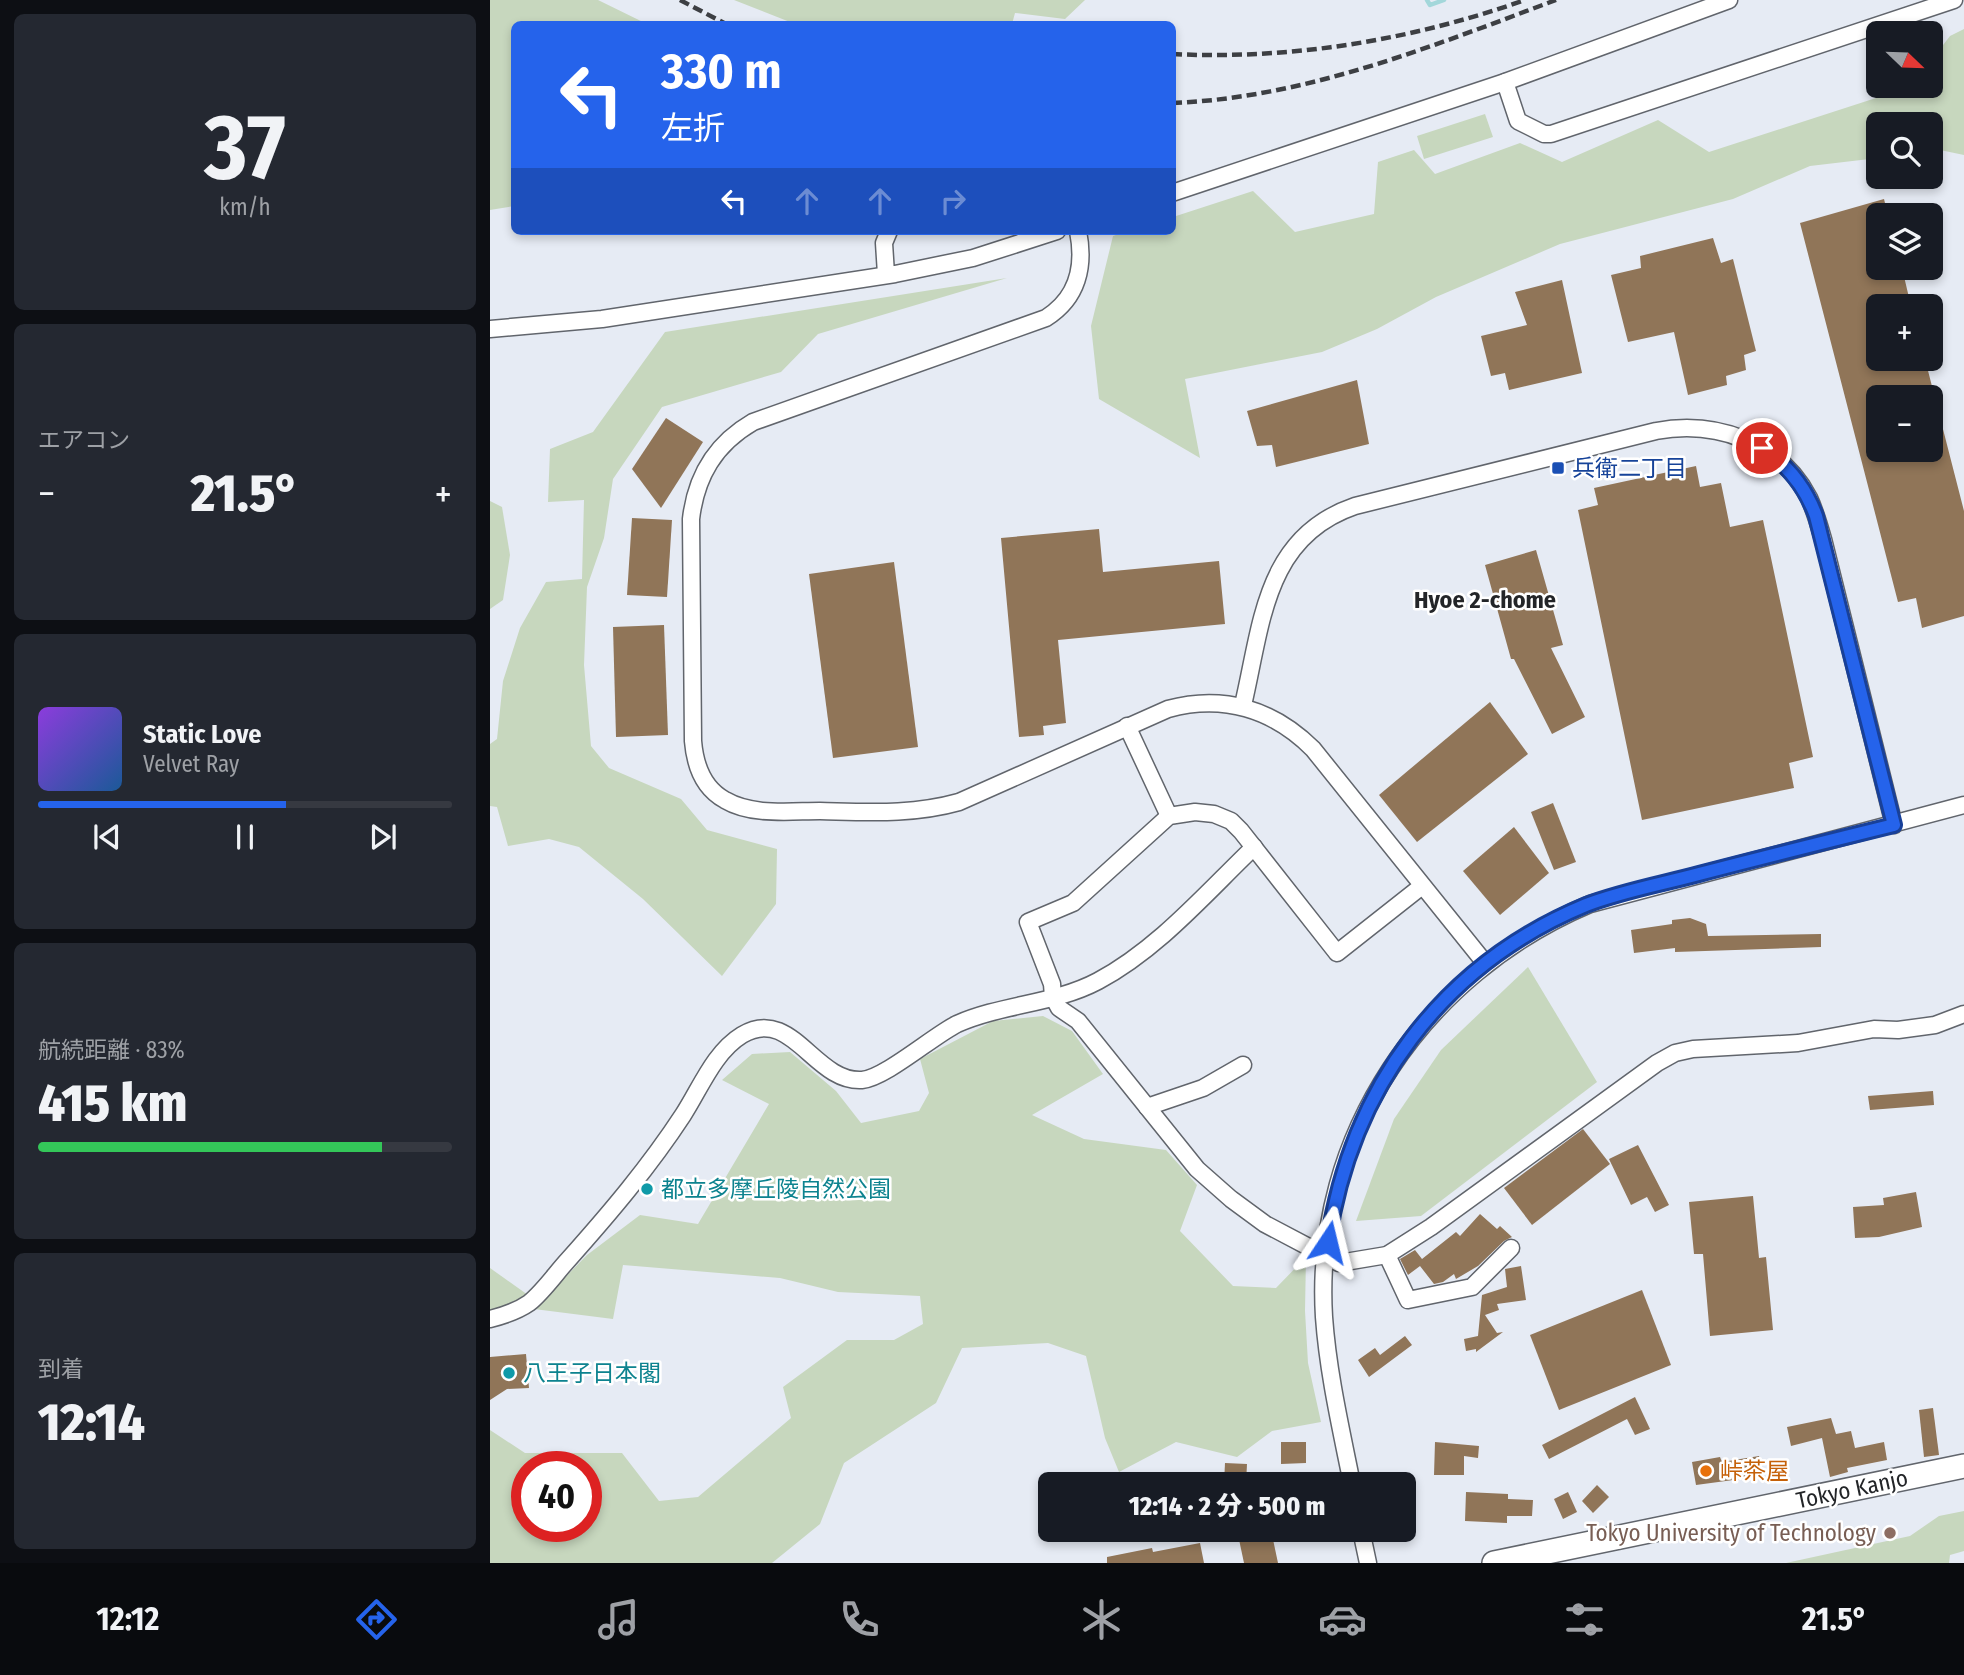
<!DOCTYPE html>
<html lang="ja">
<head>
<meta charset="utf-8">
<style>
  :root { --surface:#171b24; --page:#242831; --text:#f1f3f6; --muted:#9ea1a6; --line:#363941; --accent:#2563eb }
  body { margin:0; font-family:"Fira Sans Condensed","Noto Sans JP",sans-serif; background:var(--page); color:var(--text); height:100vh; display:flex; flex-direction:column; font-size:26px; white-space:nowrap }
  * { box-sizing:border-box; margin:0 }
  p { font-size:23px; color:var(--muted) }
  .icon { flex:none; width:38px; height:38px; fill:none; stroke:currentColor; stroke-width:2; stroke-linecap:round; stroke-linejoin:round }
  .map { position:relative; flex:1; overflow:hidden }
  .panel { display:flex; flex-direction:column; gap:14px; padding:14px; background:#0d0f14; width:490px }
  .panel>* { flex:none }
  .hud { position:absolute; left:21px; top:21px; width:665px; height:214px; border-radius:10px; box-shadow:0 4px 10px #0003; background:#2563eb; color:#fff; overflow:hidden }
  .needle { width:46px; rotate:113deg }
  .buttons { position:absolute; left:1376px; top:21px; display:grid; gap:14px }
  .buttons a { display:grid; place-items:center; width:77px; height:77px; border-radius:10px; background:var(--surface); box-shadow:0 4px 10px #0003; font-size:35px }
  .speed { position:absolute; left:21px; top:1451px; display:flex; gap:14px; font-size:35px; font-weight:700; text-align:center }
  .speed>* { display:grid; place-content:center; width:91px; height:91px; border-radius:50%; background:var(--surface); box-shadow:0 4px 10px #0003; line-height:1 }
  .speed .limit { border:10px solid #d22; background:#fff; color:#111 }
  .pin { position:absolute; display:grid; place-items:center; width:60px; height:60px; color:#fff; margin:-30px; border:4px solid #fff; border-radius:50%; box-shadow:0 2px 7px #0007 }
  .me { position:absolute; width:77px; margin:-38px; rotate:10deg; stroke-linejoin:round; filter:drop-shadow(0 0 5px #0008) }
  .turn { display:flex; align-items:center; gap:24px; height:147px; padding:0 35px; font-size:32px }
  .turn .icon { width:91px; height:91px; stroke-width:2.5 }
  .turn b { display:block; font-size:49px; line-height:60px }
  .lanes { display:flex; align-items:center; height:66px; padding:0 35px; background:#0003; justify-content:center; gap:35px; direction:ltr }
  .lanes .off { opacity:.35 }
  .big { font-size:52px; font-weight:800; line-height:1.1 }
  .panel .widget { flex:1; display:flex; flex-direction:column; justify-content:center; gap:10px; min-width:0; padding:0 24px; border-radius:10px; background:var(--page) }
  .panel .dial { align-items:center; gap:0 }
  .dial b { font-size:91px; line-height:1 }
  .song { display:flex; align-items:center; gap:21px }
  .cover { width:84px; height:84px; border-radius:10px; background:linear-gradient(135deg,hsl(270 70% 55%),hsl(210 70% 35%)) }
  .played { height:7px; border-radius:4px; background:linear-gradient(90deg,var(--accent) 60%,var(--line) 60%) }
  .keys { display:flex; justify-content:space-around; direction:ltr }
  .heat { display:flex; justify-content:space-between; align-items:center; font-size:38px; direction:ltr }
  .charge { height:10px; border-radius:5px; background:linear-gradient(90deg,#34c759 83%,var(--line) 0) }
  .trip { position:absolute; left:548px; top:1472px; width:378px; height:70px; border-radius:10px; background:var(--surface); box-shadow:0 4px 10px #0003; font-weight:800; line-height:70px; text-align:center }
  .menu { display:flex; height:112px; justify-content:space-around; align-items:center; background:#090b0e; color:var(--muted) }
  .menu .icon { width:49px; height:49px }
  .menu .active { color:var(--accent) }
  .menu b { font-size:32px; color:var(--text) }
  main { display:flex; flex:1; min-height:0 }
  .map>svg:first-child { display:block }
  .green { fill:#c7d7be; fill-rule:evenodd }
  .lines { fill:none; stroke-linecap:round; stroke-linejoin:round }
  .stream { stroke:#a3d7da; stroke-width:4.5 }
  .building { fill:#907558; fill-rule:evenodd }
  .minor-casing { stroke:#61656c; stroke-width:19 }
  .highway-casing { stroke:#61656c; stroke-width:26 }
  .minor { stroke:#fff; stroke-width:16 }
  .highway { stroke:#fff; stroke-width:23 }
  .rail { stroke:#3d3f43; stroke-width:4.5; stroke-dasharray:10 5; stroke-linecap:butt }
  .route-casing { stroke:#184099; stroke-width:18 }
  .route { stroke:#2563eb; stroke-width:12 }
  .transit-dot { fill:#1a4fb4; stroke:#fff; stroke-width:2.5 }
  .culture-dot { fill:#0f9aa8; stroke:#fff; stroke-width:2.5 }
  .food-dot { fill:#e8710a; stroke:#fff; stroke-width:2.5 }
  .education-dot { fill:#8d6e63; stroke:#fff; stroke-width:2.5 }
  .labels { text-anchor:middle; stroke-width:5; stroke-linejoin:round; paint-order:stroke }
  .transit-label { font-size:23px; fill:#164399; stroke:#fff; text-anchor:start }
  .culture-label { font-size:23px; fill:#0d838f; stroke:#fff; text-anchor:start }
  .food-label { font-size:23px; fill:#c56008; stroke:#fff; text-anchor:start }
  .street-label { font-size:23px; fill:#232528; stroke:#fff }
  .education-label { font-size:23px; fill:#785e54; stroke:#fff; text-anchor:end }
  .neighbourhood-label { font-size:24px; font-weight:bold; fill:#232528; stroke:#fff }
</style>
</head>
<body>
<main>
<section class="panel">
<div class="widget dial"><b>37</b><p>km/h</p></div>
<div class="widget"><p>エアコン</p>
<div class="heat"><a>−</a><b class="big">21.5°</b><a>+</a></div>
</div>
<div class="widget">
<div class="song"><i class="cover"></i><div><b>Static Love</b><p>Velvet Ray</p></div></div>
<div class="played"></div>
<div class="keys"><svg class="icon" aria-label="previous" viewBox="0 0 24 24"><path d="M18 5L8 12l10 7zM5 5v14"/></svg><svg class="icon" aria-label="pause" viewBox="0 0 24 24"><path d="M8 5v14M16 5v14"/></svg><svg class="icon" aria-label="next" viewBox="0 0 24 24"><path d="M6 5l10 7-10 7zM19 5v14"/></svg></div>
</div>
<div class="widget"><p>航続距離 · 83%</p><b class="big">415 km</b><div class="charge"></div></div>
<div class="widget"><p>到着</p><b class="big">12:14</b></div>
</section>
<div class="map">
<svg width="1474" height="1563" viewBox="0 0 1474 1563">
  <rect width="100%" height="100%" fill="#e6ebf4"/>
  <!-- green -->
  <g class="green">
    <polygon points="0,0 108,0 157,24 24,24 24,206 0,210"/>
    <polygon points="244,0 595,0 575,19 525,13 522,24 305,24"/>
    <polygon points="1474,29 1474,155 1450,150 1440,151 1440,124 1388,124 1388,158 1320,166 1243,199 1070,244 946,297 887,329 832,352 695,379 710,458 609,399 601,326 623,236 638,231 682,231 683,217 763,191 805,232 884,214 888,162 924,150 945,174 1030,143 1072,162 1168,120 1219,152 1423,86 1440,86 1440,62 1460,36"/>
    <polygon points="995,114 1003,137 934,159 927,136"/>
    <polygon points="517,278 328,334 291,372 172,407 123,479 114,538 97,587 94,665 101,746 119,768 191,799 217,830 287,849 286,904 232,976 153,899 89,847 59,839 18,846 7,807 0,806 0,744 7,739 13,681 30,628 56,582 92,579 94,500 58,502 60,449 103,432 175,332"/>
    <polygon points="0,501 12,507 20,555 13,600 0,609"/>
    <polygon points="1038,967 1107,1082 931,1216 866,1221 904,1119 951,1050"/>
    <path d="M553 1016 582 1031 613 1074 542 1115 594 1139 676 1150 707 1185 690 1231 743 1286 786 1288 816 1257 815 1311 818 1363 831 1422 782 1431 747 1457 686 1442 629 1472 615 1438 596 1356 558 1343 472 1348 446 1403 354 1463 330 1524 282 1563H0V1430L35 1453H132L169 1501 208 1497 301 1418 293 1387 357 1340H404L433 1324 430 1296 348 1292 290 1278 133 1265 123 1319 44 1309 97 1255 150 1215 208 1224 279 1104 232 1080 262 1054 300 1052 346 1091 371 1123 429 1111 439 1093 430 1059 503 1021ZM37 1466H96V1526H37Z"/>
    <polygon points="0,1268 38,1295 0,1312"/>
    <polygon points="1474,1511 1474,1551 1460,1555 1459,1563 1296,1563 1420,1536 1449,1516"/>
  </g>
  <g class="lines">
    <!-- stream -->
    <polyline class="stream" points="937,0 940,5 954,0"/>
  </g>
  <!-- building -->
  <g class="building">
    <path d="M1394 199 1398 215H1388V268H1412L1421 306H1388V359H1435L1474 511V616L1432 628 1426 598 1408 602 1310 223ZM1388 397H1440V450H1388Z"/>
    <polygon points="1223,238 1231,263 1243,259 1266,351 1254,355 1256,370 1236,376 1237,385 1198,395 1184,332 1138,342 1121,275 1151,268 1150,256"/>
    <polygon points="1072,280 1092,373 1019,390 1015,373 1001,376 991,336 1037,325 1025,292"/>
    <polygon points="867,380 879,444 786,467 782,445 767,446 757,411"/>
    <polygon points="176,418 213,442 171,508 142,469"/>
    <polygon points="1206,466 1210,487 1231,483 1240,527 1273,520 1323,757 1299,763 1304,788 1152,820 1088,510 1108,505 1104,488"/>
    <polygon points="142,518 182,520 177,597 137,595"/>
    <polygon points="609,529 613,572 729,561 735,624 568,640 576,723 553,726 554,735 529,737 511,538"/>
    <polygon points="1046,550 1073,645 1061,648 1095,717 1062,734 1024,659 1021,659 995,565"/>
    <polygon points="404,562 428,747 343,758 319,574"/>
    <polygon points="174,625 178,735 126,737 123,627"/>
    <polygon points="1000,702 1038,754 927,842 889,795"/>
    <polygon points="1063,803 1086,862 1064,870 1041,812"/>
    <polygon points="1024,827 1059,873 1010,915 973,871"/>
    <polygon points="1200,918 1216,924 1218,936 1331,934 1331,947 1185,952 1185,948 1144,953 1141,930 1182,924 1182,920"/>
    <polygon points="1443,1091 1444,1105 1380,1110 1378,1096"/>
    <polygon points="1093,1129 1120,1164 1042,1225 1014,1188"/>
    <polygon points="1148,1145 1179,1205 1165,1212 1157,1197 1141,1205 1119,1159"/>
    <polygon points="1426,1192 1432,1227 1389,1237 1365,1238 1363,1207 1394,1205 1393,1198"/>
    <polygon points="1263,1196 1269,1258 1276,1257 1283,1330 1220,1336 1213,1254 1204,1254 1199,1202"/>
    <polygon points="990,1214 1007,1229 1010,1226 1022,1237 1014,1241 988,1266 966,1279 964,1274 953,1282 944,1284 930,1266 918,1275 910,1259 925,1250 932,1259 966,1232 970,1236"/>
    <polygon points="1031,1266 1036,1300 1007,1304 1009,1310 995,1315 1007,1333 1013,1332 986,1352 986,1349 976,1351 974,1339 988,1336 992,1295 1017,1287 1015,1269"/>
    <polygon points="1152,1290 1181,1365 1069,1410 1040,1335"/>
    <polygon points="915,1336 922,1345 879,1377 868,1360 885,1348 890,1355"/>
    <polygon points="36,1354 39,1388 17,1389 0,1400 0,1357"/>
    <polygon points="1145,1397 1160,1429 1145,1435 1137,1419 1059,1459 1052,1445"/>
    <polygon points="1443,1408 1449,1455 1434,1457 1429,1410"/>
    <polygon points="1341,1418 1346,1434 1361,1431 1365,1448 1394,1442 1397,1460 1357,1468 1358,1472 1340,1477 1332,1438 1301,1446 1297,1427"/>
    <polygon points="791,1442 816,1442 816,1463 791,1464"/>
    <polygon points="945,1442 989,1446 988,1458 974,1456 974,1475 944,1475"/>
    <polygon points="1269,1456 1273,1476 1206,1485 1202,1462 1230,1457 1232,1462"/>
    <polygon points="735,1463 757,1464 756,1484 734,1484"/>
    <polygon points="1107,1485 1119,1497 1103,1513 1092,1501"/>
    <polygon points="976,1492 1018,1494 1018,1499 1043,1500 1042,1516 1017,1516 1017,1523 975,1521"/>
    <polygon points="1078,1492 1087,1512 1073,1519 1064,1499"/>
    <polygon points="747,1530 781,1530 788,1563 754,1563"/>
    <polygon points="710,1543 714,1563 617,1563 617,1557 662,1548 663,1552"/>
  </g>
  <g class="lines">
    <!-- minor casing -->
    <g class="minor-casing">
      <g id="minor">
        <polyline points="1015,82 1028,121 1054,134 1061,134 1464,0"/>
        <polyline points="682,193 1015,82 1239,0"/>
        <path d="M588 231C595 266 588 298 556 318L263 422C225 444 206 476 201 519L203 741C205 765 213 788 235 800 262 816 300 811 330 811 378 812 423 815 469 802L678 709C733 694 783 709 823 749L995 963"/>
        <polyline points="396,274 394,243 399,231"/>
        <polyline points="0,329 112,319 405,274 483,258 567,231"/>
        <path d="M753 705C772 625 774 537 865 506L1166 431C1226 420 1290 442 1319 498 1325 511 1329 525 1333 539L1404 825"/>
        <polyline points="637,726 679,816"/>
        <polyline points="932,886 847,953 751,831 741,821 724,814 705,812 679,816 583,903 538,922 562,984 563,997 569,1008 588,1021 707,1169 741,1199 775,1224 849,1263 897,1255 941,1227 1167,1063 1185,1053 1203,1049 1308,1043 1384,1029 1408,1030 1445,1025 1474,1014"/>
        <polyline points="657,1107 713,1088 753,1065"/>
        <polyline points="897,1255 918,1300 982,1287 1021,1248"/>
        <path d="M0 1319C12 1316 29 1310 39 1303 53 1292 66 1273 78 1260 119 1214 159 1167 193 1115 210 1089 224 1052 252 1035 302 1005 324 1083 372 1080 395 1078 443 1036 467 1024 512 1004 565 1004 608 981 668 949 715 894 764 847"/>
        <path d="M862 1484C851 1429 838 1373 834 1317 823 1135 934 974 1100 904L1474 805"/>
        <polyline points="871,1530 878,1563"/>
      </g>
    </g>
    <!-- highway casing -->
    <g class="highway-casing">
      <polyline id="highway" points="1004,1563 1474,1466"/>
    </g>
    <!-- minor -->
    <use href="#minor" class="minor"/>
    <!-- highway -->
    <use href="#highway" class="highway"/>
    <!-- rail -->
    <g class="rail">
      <polyline points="190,0 236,24"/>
      <path d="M682 54C802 60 922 40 1035 0"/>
      <path d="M682 103C816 98 942 46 1066 0"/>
    </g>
  </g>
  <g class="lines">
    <!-- route casing -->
    <g class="route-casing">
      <path id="route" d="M838 1242C861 1089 951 965 1096 905 1132 891 1172 884 1209 874 1274 857 1339 841 1404 825L1326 516C1315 486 1298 465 1272 448"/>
    </g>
    <!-- route -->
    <use href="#route" class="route"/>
  </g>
  <!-- markers -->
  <rect class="transit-dot" x="1061" y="461" width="14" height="14" rx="3.5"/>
  <g class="culture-dot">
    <circle cx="157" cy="1189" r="7"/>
    <circle cx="19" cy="1373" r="7"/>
  </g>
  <circle class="food-dot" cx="1216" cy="1471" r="7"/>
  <circle class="education-dot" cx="1400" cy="1533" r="7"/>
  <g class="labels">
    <!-- transit labels -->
    <g class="transit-label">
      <text x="1082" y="476">兵衛二丁目</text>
    </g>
    <!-- culture labels -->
    <g class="culture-label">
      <text x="171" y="1197">都立多摩丘陵自然公園</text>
      <text x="33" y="1381">八王子日本閣</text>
    </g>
    <!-- food labels -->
    <g class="food-label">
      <text x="1230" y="1479">峠茶屋</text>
    </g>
    <!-- street labels -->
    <g class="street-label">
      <text transform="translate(1362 1489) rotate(-12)" y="8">Tokyo Kanjo</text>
    </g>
    <!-- education labels -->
    <g class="education-label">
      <text x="1386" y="1541">Tokyo University of Technology</text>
    </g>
    <!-- neighbourhood labels -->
    <g class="neighbourhood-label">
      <text x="995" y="608">Hyoe 2-chome</text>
    </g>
  </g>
</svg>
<div class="buttons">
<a><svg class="needle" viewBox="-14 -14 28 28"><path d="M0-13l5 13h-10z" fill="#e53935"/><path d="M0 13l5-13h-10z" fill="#9ea1a6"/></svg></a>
<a><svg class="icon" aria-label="search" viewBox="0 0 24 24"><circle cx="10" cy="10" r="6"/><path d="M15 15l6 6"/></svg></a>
<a><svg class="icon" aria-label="layers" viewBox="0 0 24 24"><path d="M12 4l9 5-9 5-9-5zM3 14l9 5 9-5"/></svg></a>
<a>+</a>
<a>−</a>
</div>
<div class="speed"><div class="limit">40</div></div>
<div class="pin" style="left:1272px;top:448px;background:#d93025"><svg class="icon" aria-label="arrive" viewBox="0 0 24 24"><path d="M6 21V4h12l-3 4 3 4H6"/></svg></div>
<svg class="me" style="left:838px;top:1242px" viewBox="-20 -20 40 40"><path d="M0-17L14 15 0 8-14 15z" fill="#2563eb" stroke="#fff" stroke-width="4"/></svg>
<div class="trip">12:14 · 2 分 · 500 m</div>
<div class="hud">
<div class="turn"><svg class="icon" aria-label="left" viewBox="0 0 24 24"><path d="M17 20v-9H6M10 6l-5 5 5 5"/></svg><div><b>330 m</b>左折</div></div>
<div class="lanes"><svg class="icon" aria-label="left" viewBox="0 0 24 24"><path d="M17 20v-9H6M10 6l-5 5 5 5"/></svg><svg class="icon off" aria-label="ahead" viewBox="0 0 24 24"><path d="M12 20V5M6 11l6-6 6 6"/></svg><svg class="icon off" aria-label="ahead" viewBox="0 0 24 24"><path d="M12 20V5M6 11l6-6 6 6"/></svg><svg class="icon off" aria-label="right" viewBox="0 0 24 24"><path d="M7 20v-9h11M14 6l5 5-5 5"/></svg></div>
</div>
</div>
</main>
<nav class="menu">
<b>12:12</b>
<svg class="icon active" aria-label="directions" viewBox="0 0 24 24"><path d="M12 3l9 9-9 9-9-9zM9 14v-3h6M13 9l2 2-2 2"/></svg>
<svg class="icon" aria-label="music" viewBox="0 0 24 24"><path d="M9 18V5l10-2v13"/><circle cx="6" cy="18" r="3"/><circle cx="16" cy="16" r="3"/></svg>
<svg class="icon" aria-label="phone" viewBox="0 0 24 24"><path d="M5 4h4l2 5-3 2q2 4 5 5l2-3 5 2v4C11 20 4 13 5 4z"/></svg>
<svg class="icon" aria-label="climate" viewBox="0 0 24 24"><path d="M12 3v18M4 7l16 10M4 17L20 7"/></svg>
<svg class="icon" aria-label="car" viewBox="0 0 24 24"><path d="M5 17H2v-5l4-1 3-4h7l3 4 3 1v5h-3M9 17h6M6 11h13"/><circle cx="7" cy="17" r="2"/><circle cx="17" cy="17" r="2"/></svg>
<svg class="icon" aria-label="filters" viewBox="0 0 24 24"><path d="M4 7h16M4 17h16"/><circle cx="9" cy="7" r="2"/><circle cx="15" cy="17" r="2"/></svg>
<b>21.5°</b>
</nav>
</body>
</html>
